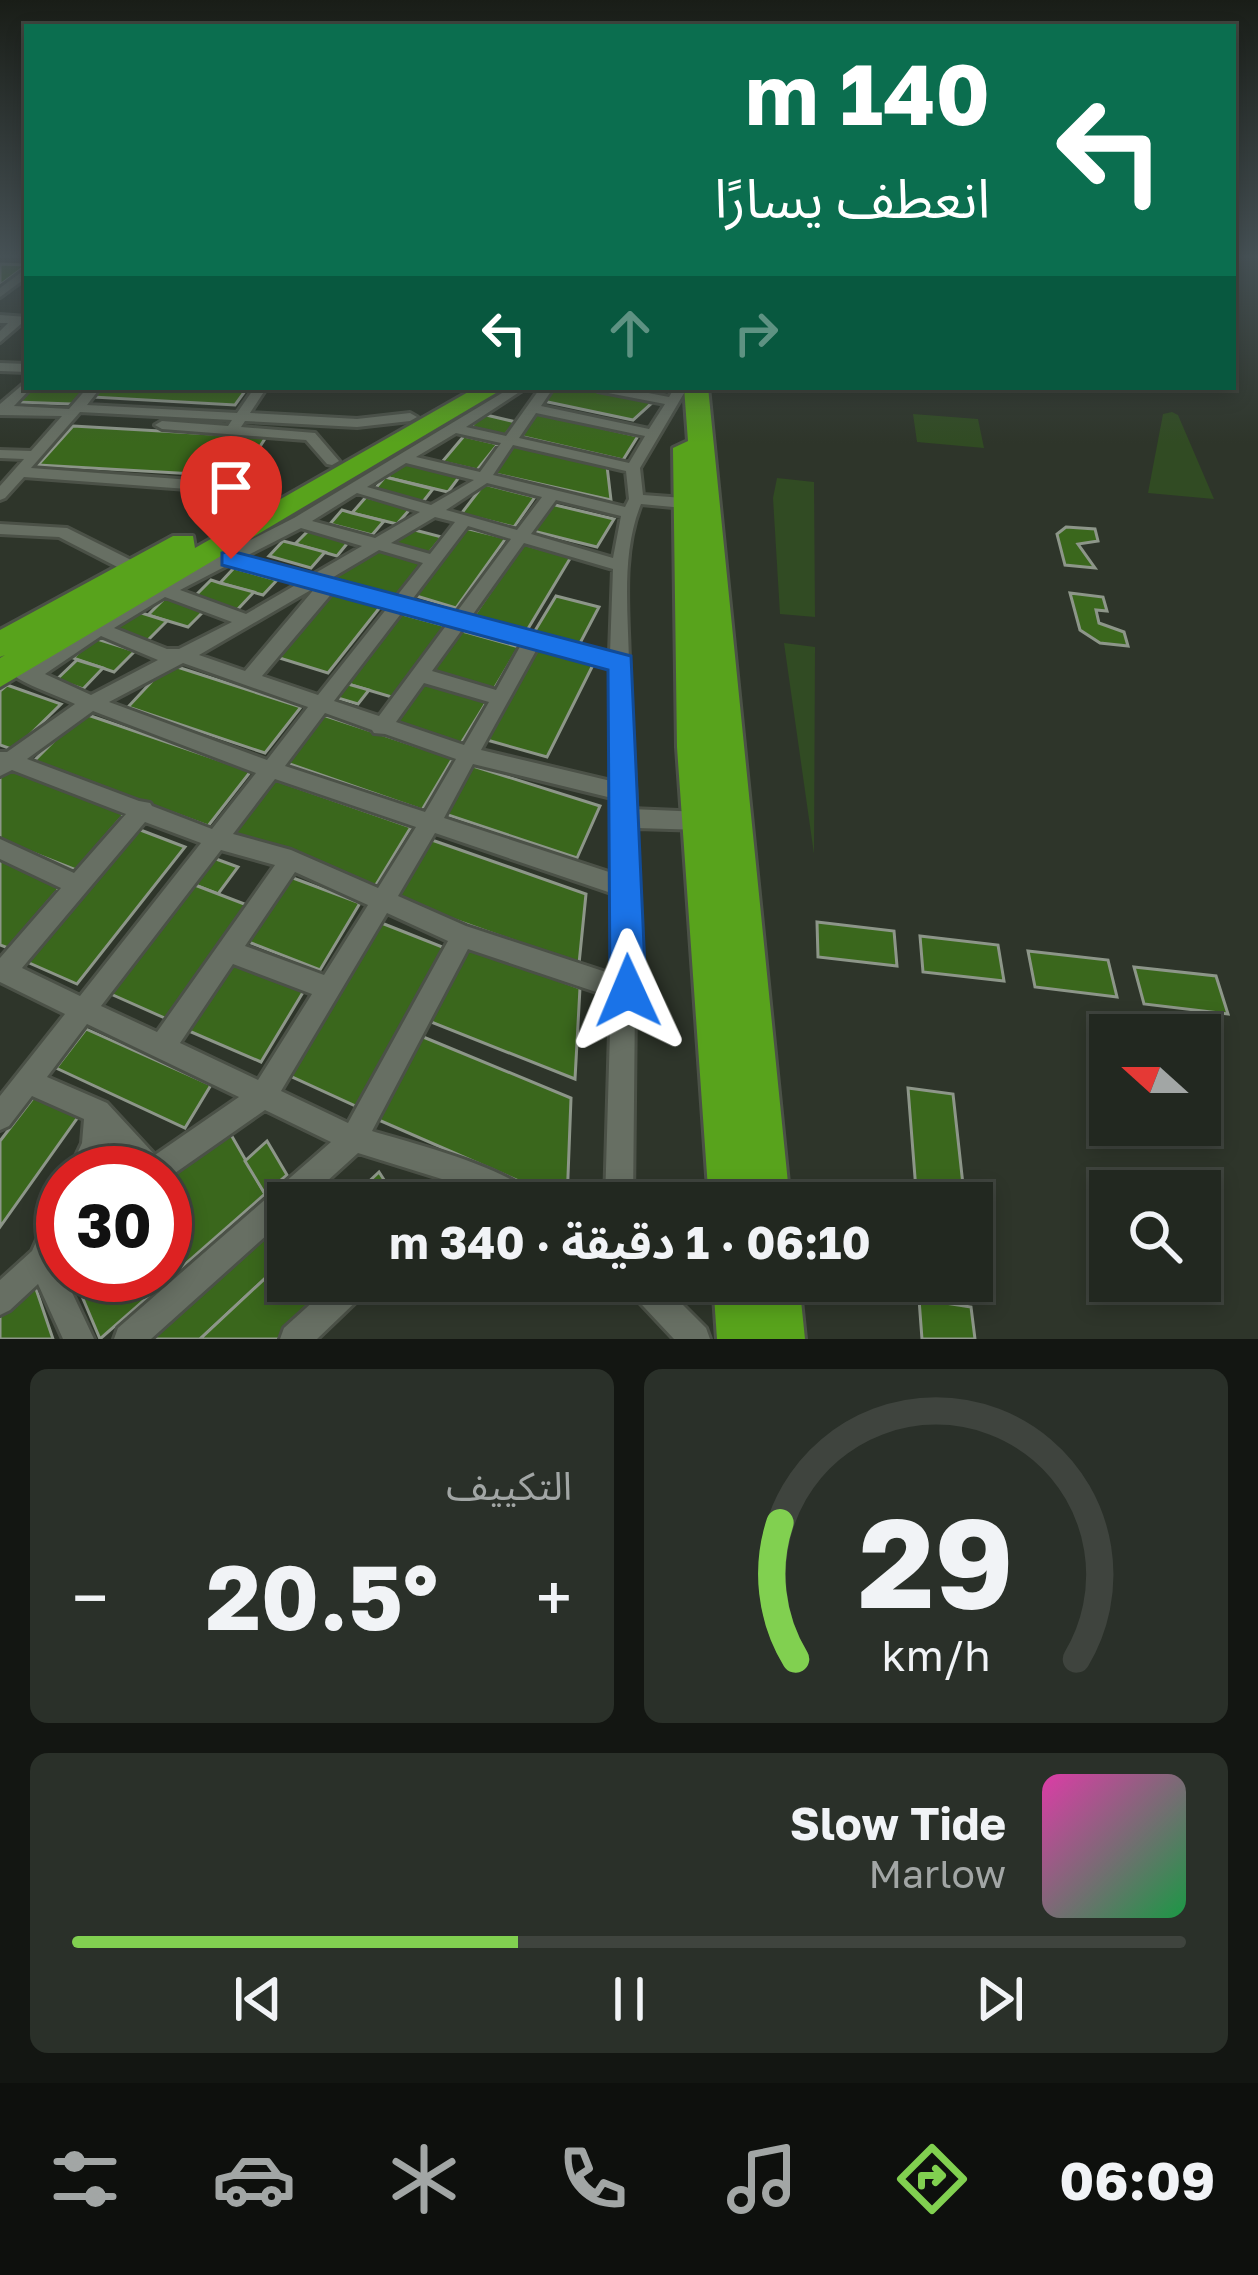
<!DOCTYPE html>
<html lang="ar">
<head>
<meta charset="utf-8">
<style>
  :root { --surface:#222820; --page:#2a3029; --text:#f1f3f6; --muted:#a2a6a5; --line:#3f443e; --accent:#81d050 }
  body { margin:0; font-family:"Golos Text","Noto Sans Arabic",sans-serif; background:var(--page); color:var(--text); direction:rtl; height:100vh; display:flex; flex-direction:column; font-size:45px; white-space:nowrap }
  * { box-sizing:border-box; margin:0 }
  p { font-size:39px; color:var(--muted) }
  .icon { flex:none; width:66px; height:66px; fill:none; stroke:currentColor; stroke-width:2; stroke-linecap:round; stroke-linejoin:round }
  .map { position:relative; height:1339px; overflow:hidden; direction:ltr }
  .panel { display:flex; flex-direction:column; gap:30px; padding:30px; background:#131612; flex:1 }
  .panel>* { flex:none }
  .guide { position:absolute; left:24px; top:24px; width:1212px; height:366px; border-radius:0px; box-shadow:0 6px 18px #0003,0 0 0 3px var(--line); direction:rtl; background:#0b6e4f; color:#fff; overflow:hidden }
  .needle { width:78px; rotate:291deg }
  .tools { position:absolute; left:1089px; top:1014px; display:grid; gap:24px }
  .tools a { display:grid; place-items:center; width:132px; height:132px; border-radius:0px; background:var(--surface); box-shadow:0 6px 18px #0003,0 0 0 3px var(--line); font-size:60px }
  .speed { position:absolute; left:36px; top:1146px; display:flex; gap:24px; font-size:60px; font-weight:700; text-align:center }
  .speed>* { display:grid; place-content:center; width:156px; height:156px; border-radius:50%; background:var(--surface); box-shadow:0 6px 18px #0003,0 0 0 3px var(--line); line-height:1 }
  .speed .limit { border:18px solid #d22; background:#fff; color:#111 }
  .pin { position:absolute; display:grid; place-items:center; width:102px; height:102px; color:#fff; margin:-123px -51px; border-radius:50% 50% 50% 0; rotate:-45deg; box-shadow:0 0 12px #0007 }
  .pin .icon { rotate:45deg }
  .me { position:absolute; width:132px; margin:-66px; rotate:359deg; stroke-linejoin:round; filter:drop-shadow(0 0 9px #0008) }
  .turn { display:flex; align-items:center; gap:42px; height:252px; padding:0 48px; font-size:54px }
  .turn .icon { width:156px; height:156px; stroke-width:2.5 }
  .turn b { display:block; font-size:84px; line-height:102px }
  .lanes { display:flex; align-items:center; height:114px; padding:0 48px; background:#0003; justify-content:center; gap:60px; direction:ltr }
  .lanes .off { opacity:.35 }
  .big { font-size:90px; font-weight:700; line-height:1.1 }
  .panel .tile { flex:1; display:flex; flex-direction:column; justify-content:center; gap:18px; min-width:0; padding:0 42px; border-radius:18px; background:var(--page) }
  .panel .dial { align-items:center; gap:0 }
  .dial svg { height:312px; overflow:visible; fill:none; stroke:var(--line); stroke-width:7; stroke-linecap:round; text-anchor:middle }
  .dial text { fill:var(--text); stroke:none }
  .song { display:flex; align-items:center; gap:36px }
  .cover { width:144px; height:144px; border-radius:18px; background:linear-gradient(135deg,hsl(320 70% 55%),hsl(140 70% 35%)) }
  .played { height:12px; border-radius:6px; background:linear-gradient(90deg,var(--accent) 40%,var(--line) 40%) }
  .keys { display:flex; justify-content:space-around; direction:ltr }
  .heat { display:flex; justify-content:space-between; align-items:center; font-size:66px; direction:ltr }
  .panel .tiles { flex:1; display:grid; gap:30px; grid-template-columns:1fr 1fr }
  .tile:last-child { grid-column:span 2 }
  .trip { position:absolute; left:267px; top:1182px; width:726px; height:120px; border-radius:0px; background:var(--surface); box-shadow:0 6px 18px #0003,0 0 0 3px var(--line); font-weight:700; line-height:120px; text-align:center; direction:rtl }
  .tabs { display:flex; height:192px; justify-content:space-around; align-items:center; background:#0e100d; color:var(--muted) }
  .tabs .icon { width:84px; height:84px }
  .tabs .on { color:var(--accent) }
  .tabs b { font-size:54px; color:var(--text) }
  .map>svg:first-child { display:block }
  .green { fill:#314b23 }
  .building { fill:#3a671c; stroke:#8d9689; stroke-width:3 }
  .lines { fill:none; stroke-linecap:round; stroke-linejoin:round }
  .street-casing { stroke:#4b5147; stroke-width:6 }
  .highway-casing { stroke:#4b5147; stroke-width:6 }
  .street { fill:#676f63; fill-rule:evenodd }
  .highway { fill:#58a31c; fill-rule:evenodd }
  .route { fill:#1a73e8; stroke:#114b97; stroke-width:3 }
</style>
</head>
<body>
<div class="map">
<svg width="1258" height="1339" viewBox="0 0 1258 1339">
  <rect width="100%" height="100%" fill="#2e352a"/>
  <!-- green -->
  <g class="green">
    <polygon points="1172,412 1178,415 1214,499 1148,493 1163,414"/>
    <polygon points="913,414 978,419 984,448 917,442"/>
    <polygon points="777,478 814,482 815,617 780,614 773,498"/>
    <polygon points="784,643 815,647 814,854"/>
  </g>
  <!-- building -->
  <g class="building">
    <polygon points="0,264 27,265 0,285"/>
    <polygon points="29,387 88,387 72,404 15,402"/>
    <polygon points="101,387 248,387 235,405 92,397"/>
    <polygon points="553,387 587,387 654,401 633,420 543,401"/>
    <polygon points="537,413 638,436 623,460 519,436"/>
    <polygon points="482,414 516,422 505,435 470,428"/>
    <polygon points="73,426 266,437 254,456 226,454 212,475 38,465"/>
    <polygon points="464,436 498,444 477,470 442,462"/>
    <polygon points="512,445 607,466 611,500 491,473"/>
    <polygon points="399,461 460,476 448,492 385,477"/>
    <polygon points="385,477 433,489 422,503 373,491"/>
    <polygon points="484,484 535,497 514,527 461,514"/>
    <polygon points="366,497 411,508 397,524 352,513"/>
    <polygon points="551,504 614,519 597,547 533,531"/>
    <polygon points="342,510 352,513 384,521 372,535 330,524"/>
    <polygon points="1066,527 1095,529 1098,541 1078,544 1095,568 1065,565 1057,534"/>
    <polygon points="407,528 442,537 429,553 394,544"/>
    <polygon points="465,528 506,538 456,608 413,595"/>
    <polygon points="310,529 350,540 337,556 295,544"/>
    <polygon points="283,541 295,544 325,552 311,568 269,556"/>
    <polygon points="523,544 571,557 526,632 473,617"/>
    <polygon points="377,550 426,562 395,597 329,577"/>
    <polygon points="234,568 277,580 263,595 220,583"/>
    <polygon points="211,580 220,583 254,592 237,610 194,597"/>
    <polygon points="329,591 381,606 328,673 273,656"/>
    <polygon points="1070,593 1103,597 1107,611 1096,610 1099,623 1124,632 1128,646 1100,643 1080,630"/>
    <polygon points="556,596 599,607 578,647 533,634"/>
    <polygon points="166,597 206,609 188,627 148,615"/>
    <polygon points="132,610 148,615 167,621 147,641 112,630"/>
    <polygon points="395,612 446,626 395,698 341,682"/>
    <polygon points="455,629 519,647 494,689 428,669"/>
    <polygon points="94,638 135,651 114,672 73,658"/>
    <polygon points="538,648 594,663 547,757 487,740"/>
    <polygon points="77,660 103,668 83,689 56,680"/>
    <polygon points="168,664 301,707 265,753 128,707"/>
    <polygon points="421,678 489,698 460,745 391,723"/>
    <polygon points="341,682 369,690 358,704 331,696"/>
    <polygon points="7,685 61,704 14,750 0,745 0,691"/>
    <polygon points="82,713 251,771 208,826 33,762"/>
    <polygon points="320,714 453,758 422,810 284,762"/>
    <polygon points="473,766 600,806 577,858 445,814"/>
    <polygon points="11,769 126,812 76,870 0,840 0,777"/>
    <polygon points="270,778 411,827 374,888 228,834"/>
    <polygon points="130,826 185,847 77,984 18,958"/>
    <polygon points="429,839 586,894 579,964 393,898"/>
    <polygon points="208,856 238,867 218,894 187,882"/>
    <polygon points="0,858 63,884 8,948 0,945"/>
    <polygon points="285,875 360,903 320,970 241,939"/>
    <polygon points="187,882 247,905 167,1019 104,991"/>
    <polygon points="379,922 445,948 360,1108 288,1075"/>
    <polygon points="817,922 894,931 897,966 818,957"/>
    <polygon points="920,936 998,945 1004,981 923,972"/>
    <polygon points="464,944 580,988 575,1079 426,1020"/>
    <polygon points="1028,951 1108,960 1117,997 1035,987"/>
    <polygon points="230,958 305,989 261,1062 182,1028"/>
    <polygon points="1134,967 1216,976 1228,1014 1144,1004"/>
    <polygon points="86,1029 211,1085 185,1128 56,1068"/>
    <polygon points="416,1034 571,1098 567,1202 374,1118"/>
    <polygon points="908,1088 953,1094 965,1203 917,1203"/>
    <polygon points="40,1089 83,1110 0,1227 0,1141"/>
    <polygon points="226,1126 265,1194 100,1339 73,1275 165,1275 165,1176"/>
    <polygon points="267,1141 287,1175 265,1194 245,1161"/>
    <polygon points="379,1172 399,1203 346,1203"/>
    <polygon points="288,1208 288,1257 200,1339 143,1339"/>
    <polygon points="288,1257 288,1281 338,1281 278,1339 200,1339"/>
    <polygon points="34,1283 53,1339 0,1339 0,1310"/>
    <polygon points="919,1299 971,1307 975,1339 922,1339"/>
  </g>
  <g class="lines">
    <!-- street casing -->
    <g class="street-casing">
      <g id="street">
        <polygon points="27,268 27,277 0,297 0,288"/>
        <polygon points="0,315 27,317 27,325 21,324 0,342 0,331 8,323 0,323"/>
        <polygon points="0,363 27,364 27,372 0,371"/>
        <polygon points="27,381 27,387 32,387 14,406 69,409 88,387 101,387 87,405 237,413 255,387 267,387 250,413 357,419 410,413 417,417 410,421 357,427 245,421 241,427 315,433 339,461 332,465 327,464 306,440 162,429 155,425 162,421 228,426 232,420 80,412 31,468 205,481 210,483 239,512 239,518 229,518 201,490 24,477 5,498 0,500 0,486 24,459 0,458 0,450 31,451 62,416 0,415 0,404"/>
        <path d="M512 387H527L466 427 506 436 541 387H554L541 406 649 429 665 404 598 391 592 387H617L669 397 675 387 687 388 640 468 643 495 684 498 691 503 684 508 641 504C621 553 628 611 629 662 631 707 633 755 636 802L631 809 702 812 709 815 712 821 709 827 702 830 637 828 635 982 640 991 635 1000 633 1203H605L611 997 468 949 372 1131C407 1142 525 1171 538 1203H496L474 1191 461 1203H427L431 1193 445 1180 358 1153 303 1203H288V1216L151 1339H114L118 1328 331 1142 265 1110 165 1180V1173H136L108 1143 96 1173H68L82 1143 84 1119 32 1096 9 1126 0 1130V1096L65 1014 0 982V958L61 888 0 859V839L74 873 126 814 12 770 0 776V752H7L75 704C50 692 22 685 3 667L6 662 12 660 29 667 124 604 294 518ZM536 413 645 436 629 463 519 438ZM456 433 501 443 480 472 416 457ZM513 445 626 471 629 499 625 507 493 475ZM406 463 474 480 431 505 367 487ZM487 483 542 497 517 530 446 510ZM357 493 420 512 375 538 312 521ZM556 500 621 516 613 558 531 534ZM435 517 455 522 430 554 391 543ZM468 526 511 539 456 613 411 601ZM301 528 362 546 312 575 244 557ZM524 543 613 569 610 653 471 617ZM379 550 423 563 396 597 330 579ZM230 564H231L299 583 246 614 180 590ZM316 587 245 671 199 655ZM333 592 388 607 318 695 262 676ZM165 597 232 622 179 649H167L114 628ZM403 611 448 623 379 716 334 701ZM464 627 522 643 496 690 432 671ZM101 636 158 660 91 695 45 674ZM538 647 610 667 615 782 481 750ZM183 663 308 707 267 760 109 702ZM424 683 489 702 464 745 396 722ZM93 711 256 773 212 829 152 806 150 803 139 801 27 759ZM325 713 372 730 374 733 385 734 456 759 425 812 285 766ZM473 764 616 799 619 808 624 810 617 818 615 874 444 818ZM275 779 416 827 378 888 291 850 233 834ZM145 822 201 843 80 996 22 968ZM435 833 614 894 612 974 466 926 398 896ZM221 850 275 865 157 1032 101 1006ZM295 872 368 905 324 975 245 946ZM387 913 448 941 348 1123 281 1091ZM233 964 312 994 258 1080 180 1043ZM87 1024 239 1097 155 1155 107 1103 47 1077Z"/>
        <polygon points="0,524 67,528 141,565 143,569 141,573 129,573 59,537 0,534"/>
        <polygon points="63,1200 63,1262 59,1265 94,1339 63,1339 38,1284 10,1310 0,1315 0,1280 32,1251 53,1204"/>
        <polygon points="336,1281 372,1281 367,1291 317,1339 280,1339 284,1328"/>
        <polygon points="624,1281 659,1281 706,1328 710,1339 674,1339 629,1291"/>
      </g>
    </g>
    <!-- highway casing -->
    <g class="highway-casing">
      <g id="highway">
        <polygon points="477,387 506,387 0,687 0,658 5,655 0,657 0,630 173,536 193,536 195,548"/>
        <polygon points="684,387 708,387 790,1203 709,1203 677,747 673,448 688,441"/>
        <polygon points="713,1281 799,1281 805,1339 717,1339"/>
      </g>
    </g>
    <!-- street -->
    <use href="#street" class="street"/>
    <!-- highway -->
    <use href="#highway" class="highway"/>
  </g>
  <!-- sky -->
  <linearGradient id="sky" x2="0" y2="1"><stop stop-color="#191d17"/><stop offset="0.58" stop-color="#465155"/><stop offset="1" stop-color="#465155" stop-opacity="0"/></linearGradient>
  <rect width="1258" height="443" fill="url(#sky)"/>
  <!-- route -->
  <polygon class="route" points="231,551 631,656 646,991 640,1004 628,1009 615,1004 610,991 608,670 222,565 222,553"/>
</svg>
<div class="tools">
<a><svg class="needle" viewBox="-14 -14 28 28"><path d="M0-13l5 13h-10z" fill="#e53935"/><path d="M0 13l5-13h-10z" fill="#a2a6a5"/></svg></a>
<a><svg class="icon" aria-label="search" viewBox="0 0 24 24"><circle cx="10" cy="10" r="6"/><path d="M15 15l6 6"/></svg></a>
</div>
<div class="speed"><div class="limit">30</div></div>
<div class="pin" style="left:231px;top:559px;background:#d93025"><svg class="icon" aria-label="arrive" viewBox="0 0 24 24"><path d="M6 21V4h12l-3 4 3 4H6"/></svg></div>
<svg class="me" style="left:628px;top:991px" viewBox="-20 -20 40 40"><path d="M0-17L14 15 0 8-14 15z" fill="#1a73e8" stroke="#fff" stroke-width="4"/></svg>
<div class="trip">06:10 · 1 دقيقة · 340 m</div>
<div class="guide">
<div class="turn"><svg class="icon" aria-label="left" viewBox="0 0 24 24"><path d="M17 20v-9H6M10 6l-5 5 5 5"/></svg><div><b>140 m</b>انعطف يسارًا</div></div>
<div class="lanes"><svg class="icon" aria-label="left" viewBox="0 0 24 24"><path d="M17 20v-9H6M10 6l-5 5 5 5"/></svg><svg class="icon off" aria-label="ahead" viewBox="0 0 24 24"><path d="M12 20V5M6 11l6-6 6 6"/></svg><svg class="icon off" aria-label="right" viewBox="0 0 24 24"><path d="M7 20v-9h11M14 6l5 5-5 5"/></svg></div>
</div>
</div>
<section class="panel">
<div class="tiles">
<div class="tile dial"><svg viewBox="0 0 100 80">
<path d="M14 69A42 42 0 1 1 86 69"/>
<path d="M14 69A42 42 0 0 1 10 34" stroke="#81d050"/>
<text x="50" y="56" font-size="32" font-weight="700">29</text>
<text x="50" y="72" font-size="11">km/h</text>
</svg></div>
<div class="tile"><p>التكييف</p>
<div class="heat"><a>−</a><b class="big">20.5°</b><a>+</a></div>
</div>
<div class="tile">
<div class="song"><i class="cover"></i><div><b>Slow Tide</b><p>Marlow</p></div></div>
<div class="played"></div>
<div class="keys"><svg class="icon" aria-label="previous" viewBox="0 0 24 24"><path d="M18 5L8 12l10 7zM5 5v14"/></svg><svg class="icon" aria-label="pause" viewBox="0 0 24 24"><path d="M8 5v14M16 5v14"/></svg><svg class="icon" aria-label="next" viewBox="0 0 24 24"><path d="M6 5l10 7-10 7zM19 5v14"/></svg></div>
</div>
</div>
</section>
<nav class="tabs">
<b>06:09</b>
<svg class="icon on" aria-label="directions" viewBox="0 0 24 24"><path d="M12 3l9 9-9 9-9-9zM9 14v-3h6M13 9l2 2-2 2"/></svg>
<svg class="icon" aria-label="music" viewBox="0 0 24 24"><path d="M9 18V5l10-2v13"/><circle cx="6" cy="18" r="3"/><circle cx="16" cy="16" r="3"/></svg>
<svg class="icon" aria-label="phone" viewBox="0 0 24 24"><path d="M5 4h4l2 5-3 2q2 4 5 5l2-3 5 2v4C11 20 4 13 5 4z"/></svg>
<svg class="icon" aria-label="climate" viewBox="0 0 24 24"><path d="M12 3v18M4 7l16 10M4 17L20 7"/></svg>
<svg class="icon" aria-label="car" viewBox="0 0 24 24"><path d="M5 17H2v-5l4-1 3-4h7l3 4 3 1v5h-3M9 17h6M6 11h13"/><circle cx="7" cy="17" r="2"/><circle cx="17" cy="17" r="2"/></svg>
<svg class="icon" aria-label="filters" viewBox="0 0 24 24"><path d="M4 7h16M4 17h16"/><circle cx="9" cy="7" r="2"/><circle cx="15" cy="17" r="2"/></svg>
</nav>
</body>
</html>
